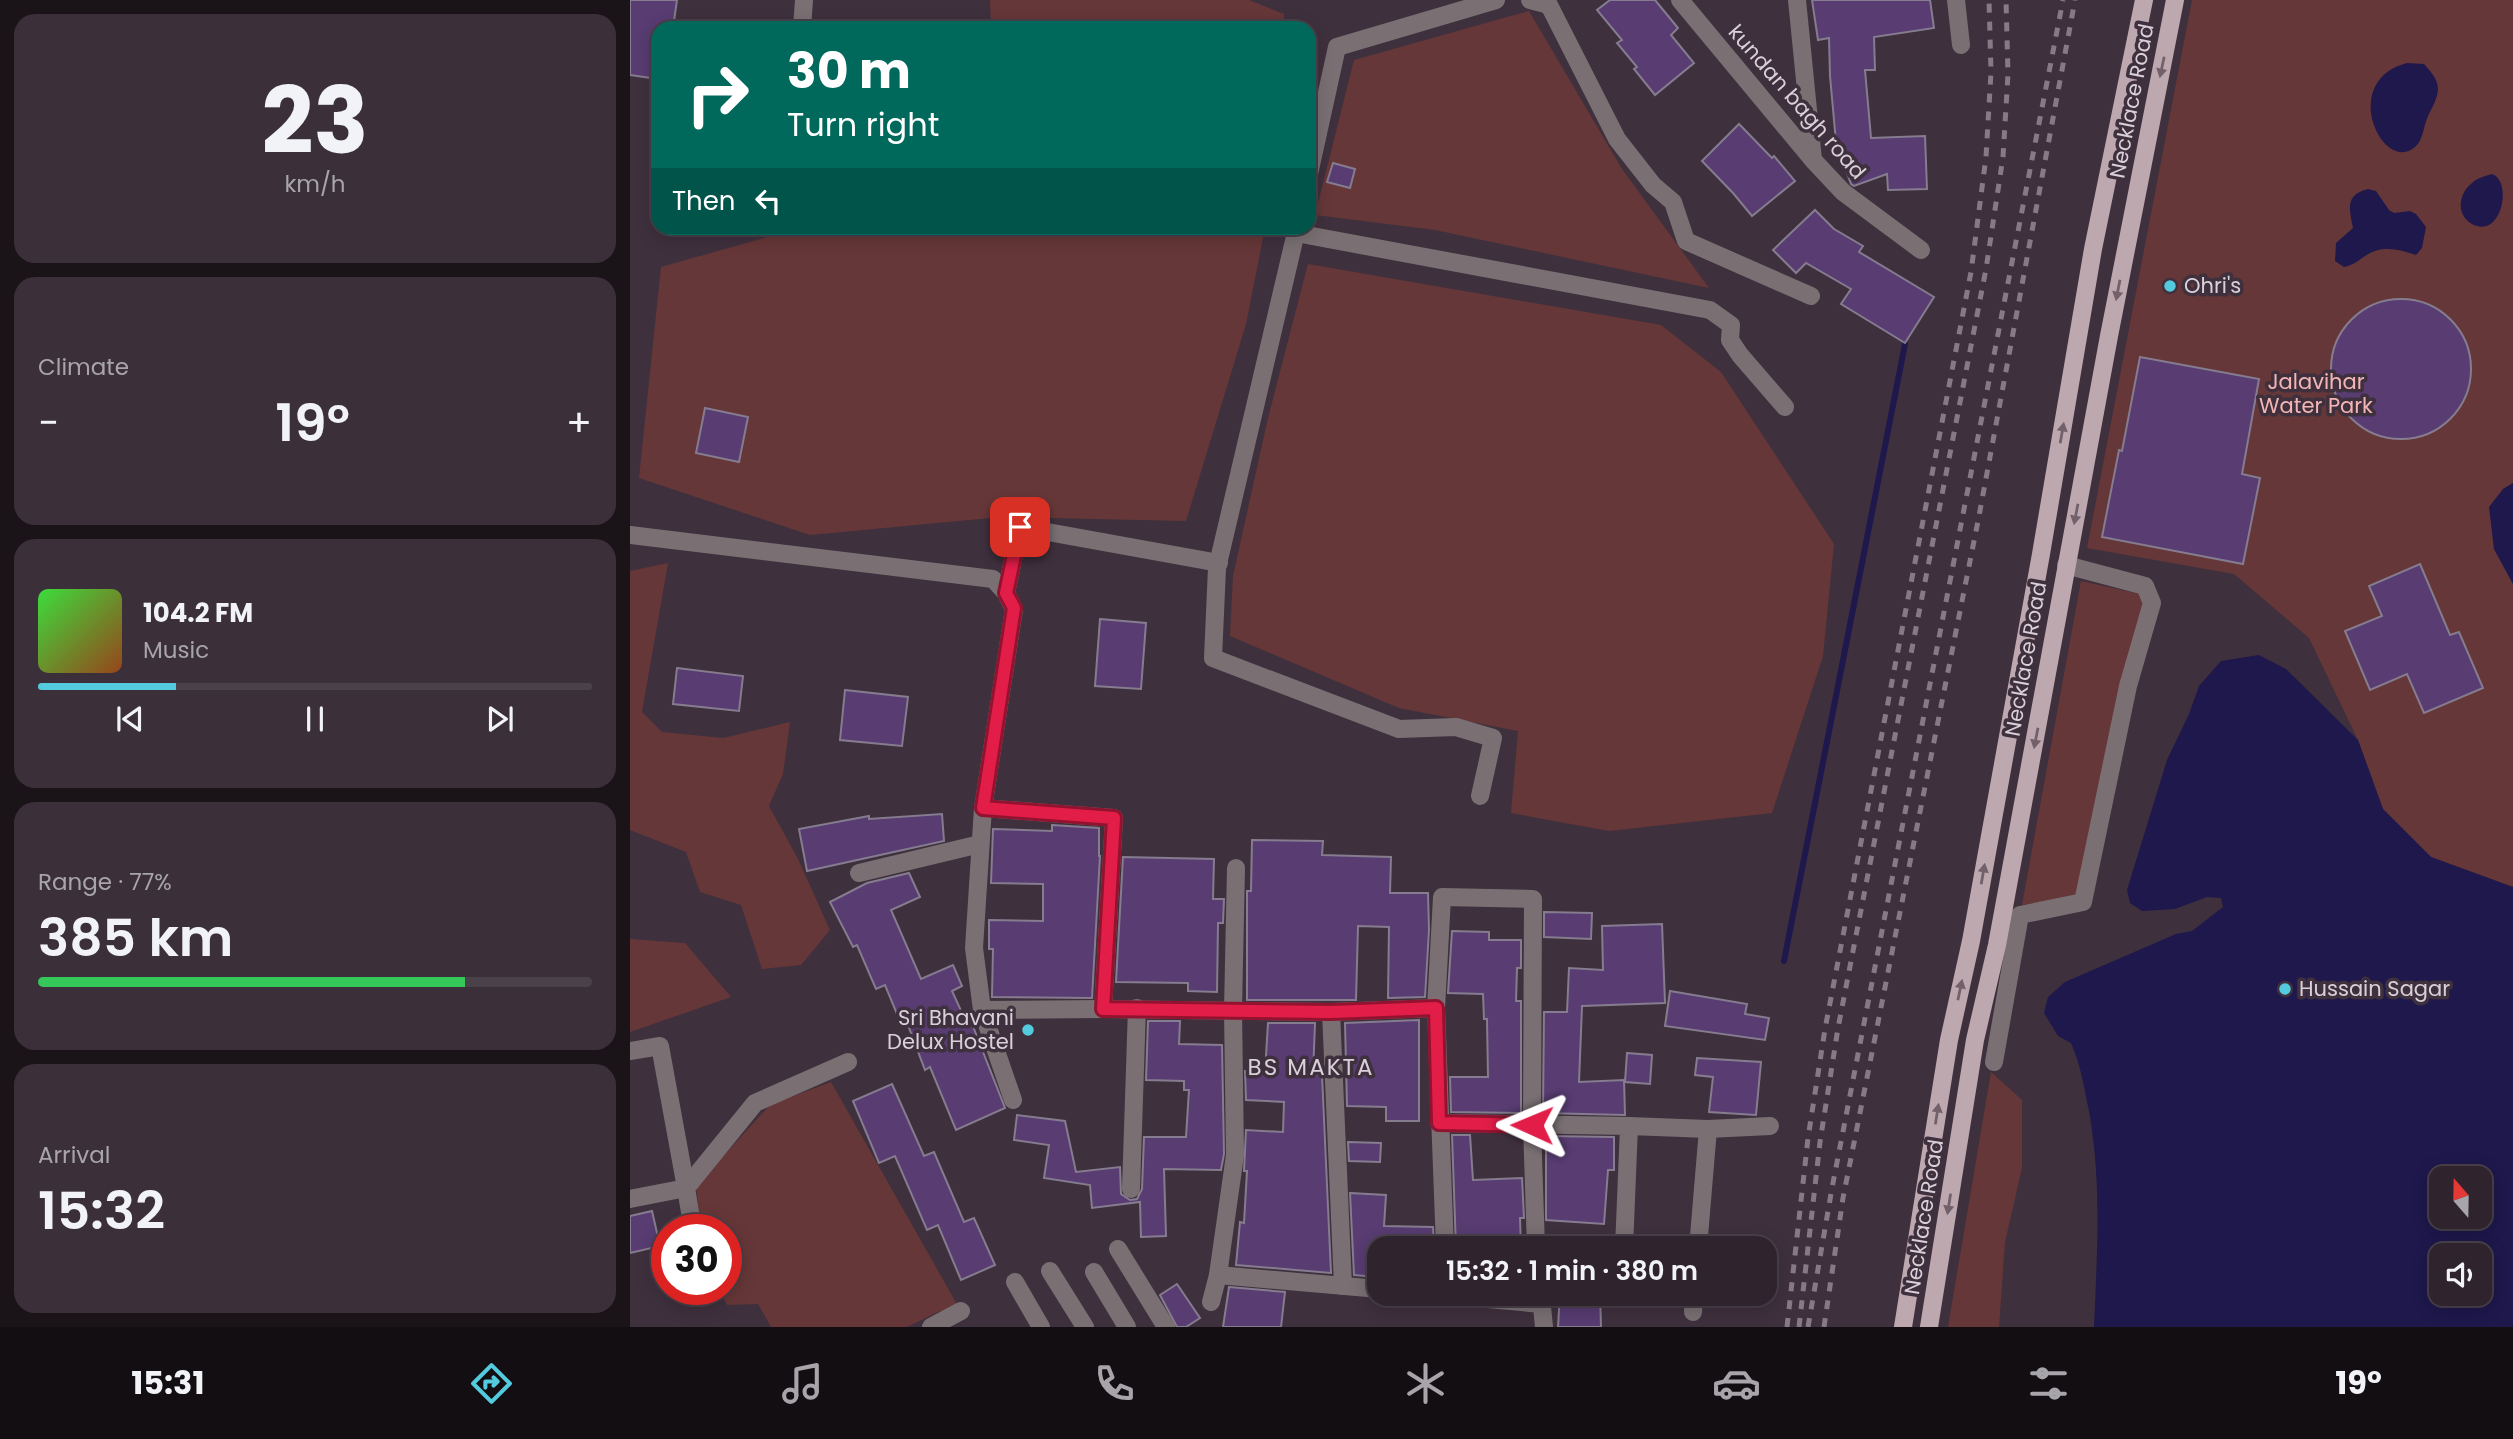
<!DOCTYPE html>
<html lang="en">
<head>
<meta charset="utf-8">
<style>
  :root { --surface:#2f242e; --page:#3b303a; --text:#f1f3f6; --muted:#a7a4aa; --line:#4a414a; --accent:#54cade }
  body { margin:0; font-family:Poppins,sans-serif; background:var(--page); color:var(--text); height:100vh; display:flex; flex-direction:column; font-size:26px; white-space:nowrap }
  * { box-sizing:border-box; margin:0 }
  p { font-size:23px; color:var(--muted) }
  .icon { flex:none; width:38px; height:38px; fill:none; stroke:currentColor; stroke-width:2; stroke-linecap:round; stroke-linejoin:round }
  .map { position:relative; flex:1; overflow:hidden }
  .details { display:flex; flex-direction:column; gap:14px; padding:14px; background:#1a1419; width:630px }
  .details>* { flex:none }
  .banner { position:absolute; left:21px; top:21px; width:665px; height:214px; border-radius:21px; box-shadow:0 4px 18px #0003,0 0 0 2px var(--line); background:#00695c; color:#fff; overflow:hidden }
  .needle { width:46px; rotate:340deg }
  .controls { position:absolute; left:1799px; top:1166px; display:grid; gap:14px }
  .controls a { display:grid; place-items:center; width:63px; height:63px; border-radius:14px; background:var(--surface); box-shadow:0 4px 18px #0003,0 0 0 2px var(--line); font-size:35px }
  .speed { position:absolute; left:21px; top:1214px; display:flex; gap:14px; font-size:35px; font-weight:700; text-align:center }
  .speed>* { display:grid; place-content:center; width:91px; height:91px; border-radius:50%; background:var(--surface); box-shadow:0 4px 18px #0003,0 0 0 2px var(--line); line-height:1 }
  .speed .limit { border:10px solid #d22; background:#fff; color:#111 }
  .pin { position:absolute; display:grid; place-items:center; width:60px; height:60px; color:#fff; margin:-30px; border-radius:14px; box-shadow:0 4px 10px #0006 }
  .me { position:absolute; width:77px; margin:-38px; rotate:271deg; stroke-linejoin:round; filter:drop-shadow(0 0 5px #0008) }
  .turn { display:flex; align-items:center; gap:24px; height:147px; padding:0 21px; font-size:32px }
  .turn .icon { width:91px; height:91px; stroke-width:2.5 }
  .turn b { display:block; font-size:49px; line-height:60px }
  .then { display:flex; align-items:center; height:66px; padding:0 21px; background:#0003; gap:14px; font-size:26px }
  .big { font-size:52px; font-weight:600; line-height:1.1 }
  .details .card { flex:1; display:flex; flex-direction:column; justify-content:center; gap:10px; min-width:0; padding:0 24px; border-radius:21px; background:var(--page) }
  .details .dial { align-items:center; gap:0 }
  .dial b { font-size:91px; line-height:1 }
  .song { display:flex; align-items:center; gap:21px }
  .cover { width:84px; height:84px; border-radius:10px; background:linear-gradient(135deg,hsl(120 70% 55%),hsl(20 70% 35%)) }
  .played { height:7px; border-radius:4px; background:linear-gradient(90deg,var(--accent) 25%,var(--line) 25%) }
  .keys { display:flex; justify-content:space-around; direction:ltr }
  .heat { display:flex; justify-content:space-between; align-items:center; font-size:38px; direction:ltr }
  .charge { height:10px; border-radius:5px; background:linear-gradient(90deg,#34c759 77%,var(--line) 0) }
  .trip { position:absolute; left:737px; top:1236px; width:410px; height:70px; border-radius:21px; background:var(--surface); box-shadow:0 4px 18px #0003,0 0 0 2px var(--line); font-weight:600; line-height:70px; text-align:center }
  .tab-bar { display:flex; height:112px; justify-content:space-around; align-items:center; background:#130e12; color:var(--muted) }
  .tab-bar .icon { width:49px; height:49px }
  .tab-bar .current { color:var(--accent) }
  .tab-bar b { font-size:32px; color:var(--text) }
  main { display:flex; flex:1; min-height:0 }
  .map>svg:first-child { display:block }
  .green { fill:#663738 }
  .water { fill:#1e184c; fill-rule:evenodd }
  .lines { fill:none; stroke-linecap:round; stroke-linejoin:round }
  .stream { stroke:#1e184c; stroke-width:6 }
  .building { fill:#583c72; stroke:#857c8f; stroke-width:2 }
  .minor { stroke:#7a7073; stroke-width:18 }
  .major { stroke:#bea8b0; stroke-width:18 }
  .rail { stroke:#877a85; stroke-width:5; stroke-dasharray:9 9; stroke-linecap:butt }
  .oneway { fill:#72606b }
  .route-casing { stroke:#92132f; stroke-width:18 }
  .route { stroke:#e11d48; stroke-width:12 }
  .poi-dot { fill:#54cade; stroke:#3f303d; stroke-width:2.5 }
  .labels { text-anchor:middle; stroke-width:7; stroke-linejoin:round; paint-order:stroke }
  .street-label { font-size:21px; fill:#dad0d9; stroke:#3f303d }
  .poi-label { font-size:21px; fill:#dad0d9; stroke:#3f303d; text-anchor:start }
  .park-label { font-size:21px; fill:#f4b5b5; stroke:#3f303d }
  .neighbourhood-label { font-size:23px; letter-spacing:2px; fill:#dad0d9; stroke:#3f303d }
</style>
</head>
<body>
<main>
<section class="details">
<div class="card dial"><b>23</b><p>km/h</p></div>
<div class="card"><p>Climate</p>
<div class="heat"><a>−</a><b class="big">19°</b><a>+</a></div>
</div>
<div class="card">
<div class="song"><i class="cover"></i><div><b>104.2 FM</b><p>Music</p></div></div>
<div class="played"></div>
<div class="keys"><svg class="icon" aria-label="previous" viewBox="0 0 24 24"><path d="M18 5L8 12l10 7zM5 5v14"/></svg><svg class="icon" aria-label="pause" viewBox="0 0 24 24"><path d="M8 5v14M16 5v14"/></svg><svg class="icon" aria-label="next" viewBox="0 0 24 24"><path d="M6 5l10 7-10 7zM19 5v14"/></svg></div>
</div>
<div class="card"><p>Range · 77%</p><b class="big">385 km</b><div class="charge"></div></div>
<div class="card"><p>Arrival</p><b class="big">15:32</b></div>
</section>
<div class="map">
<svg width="1883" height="1327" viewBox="0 0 1883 1327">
  <rect width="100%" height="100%" fill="#3f303d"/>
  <!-- green -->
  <g class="green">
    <polygon points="360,0 619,0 654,14 654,28 361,28"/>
    <polygon points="1562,0 1883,0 1883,483 1873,489 1864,549 1883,584 1883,887 1801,857 1753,809 1728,740 1679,638 1604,574 1457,548"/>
    <polygon points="899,11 992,169 1079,288 805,230 685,215 724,60"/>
    <polygon points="169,228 635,228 616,324 556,521 371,517 180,535 9,478 31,267"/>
    <polygon points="678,264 1031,325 1091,372 1204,544 1193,656 1142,813 979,831 881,813 888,731 769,708 600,636 603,576 638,418"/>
    <polygon points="38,563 12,712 32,732 93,738 160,722 153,774 139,806 168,859 200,930 171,965 132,969 111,905 70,892 56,852 0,830 0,571"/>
    <polygon points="1451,581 1510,594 1513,605 1455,873 1445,896 1392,905"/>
    <polygon points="0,939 55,943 101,997 0,1032"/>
    <polygon points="1361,1072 1392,1100 1392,1168 1375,1242 1369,1327 1318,1327"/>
    <polygon points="201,1082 328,1306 308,1312 277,1327 141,1327 128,1304 97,1305 89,1290 96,1290 96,1230 71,1230 66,1186 140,1105"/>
  </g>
  <!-- water -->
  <g class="water">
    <path d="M1777 63 1794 64C1812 83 1811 91 1800 112 1793 124 1794 140 1785 147 1753 175 1708 81 1777 63Z"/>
    <path d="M1862 174C1883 181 1872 240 1842 224 1826 215 1828 194 1842 183 1847 178 1855 176 1862 174Z"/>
    <path d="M1738 189 1746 191 1759 210 1764 213 1780 211 1786 214 1796 227 1792 248 1786 255C1768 249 1752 245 1735 256 1728 261 1723 265 1714 267L1705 261 1706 243 1723 228C1719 208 1715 195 1738 189Z"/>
    <polygon points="1883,483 1883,584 1864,549 1859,507 1873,489"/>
    <path d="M1629 655 1656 669 1728 740 1753 809 1801 857 1883 887V1327H1464C1467 1252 1472 1185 1459 1111 1454 1087 1451 1066 1441 1043L1428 1036 1414 1013 1418 997 1435 982 1546 934 1562 931 1593 907 1591 898 1577 897 1545 909 1512 911 1500 903 1497 890 1537 760 1559 714 1569 686 1591 661ZM1811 1178H1850V1216H1811ZM1811 1255H1850V1293H1811Z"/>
  </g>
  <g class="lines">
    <!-- stream -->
    <polyline class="stream" points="1154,961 1275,344"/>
  </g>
  <!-- building -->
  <g class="building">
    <polygon points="0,0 47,0 43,28 28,28 28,79 0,75"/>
    <polygon points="980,0 1025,0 1048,28 1041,35 1064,63 1025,95 1004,69 1007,67 987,43 992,40 967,10"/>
    <polygon points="1182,0 1300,0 1304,28 1244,37 1245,70 1235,70 1241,138 1295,136 1297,189 1258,190 1257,174 1224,186 1221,184 1206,142 1200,76 1199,38 1188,40"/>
    <polygon points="1109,124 1142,158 1144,156 1165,181 1122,216 1103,193 1072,161"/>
    <polygon points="703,163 725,169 720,188 697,182"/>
    <polygon points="1185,210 1204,229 1233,246 1229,252 1304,297 1275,343 1211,304 1221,289 1176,263 1166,273 1143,250"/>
    <circle cx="1771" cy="369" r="70"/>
    <polygon points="1510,357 1629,379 1612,474 1630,478 1613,564 1472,537 1489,450 1492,451"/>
    <polygon points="75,408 118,417 109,462 66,453"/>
    <polygon points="1790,564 1820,635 1829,632 1853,688 1794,713 1777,674 1740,690 1715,631 1752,616 1739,586"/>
    <polygon points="470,619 516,623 511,689 465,686"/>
    <polygon points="47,668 113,676 109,711 43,704"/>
    <polygon points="215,690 278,697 272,746 210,740"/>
    <polygon points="312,814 314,841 177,871 169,829 239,816 239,819"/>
    <polygon points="422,825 469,828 469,856 470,856 462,998 362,997 363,949 359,949 359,920 413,921 413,884 361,883 363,829 422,831"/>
    <polygon points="622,840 693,841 692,855 761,857 760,893 798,893 799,930 795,997 758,998 759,927 728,926 726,1000 617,1000 617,891 621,891"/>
    <polygon points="493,857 584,859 583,899 594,899 593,923 588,923 587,992 558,991 558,983 486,982"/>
    <polygon points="279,873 290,897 261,910 291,979 323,965 332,986 322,991 338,1026 342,1024 375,1108 326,1130 300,1067 295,1070 273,1012 267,1014 255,985 246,989 227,945 223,947 200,902 237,883"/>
    <polygon points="914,912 962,913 961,939 914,937"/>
    <polygon points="1032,924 1035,1003 952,1006 949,1082 994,1080 995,1115 913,1113 914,1012 937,1012 939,968 973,970 972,926"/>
    <polygon points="822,931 859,932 859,940 891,940 891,968 887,968 886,1001 891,1001 891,1113 821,1112 820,1077 858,1077 857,1019 854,1019 853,994 818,993"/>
    <polygon points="1040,991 1117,1004 1115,1014 1139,1018 1135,1040 1035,1026"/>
    <polygon points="789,1020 789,1121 756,1121 756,1107 717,1106 715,1023"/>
    <polygon points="518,1021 550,1021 549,1044 592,1045 594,1154 591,1170 534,1169 536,1236 511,1237 510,1202 462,1208 460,1185 414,1178 419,1145 384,1140 387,1115 435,1121 446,1172 490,1167 491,1194 500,1200 507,1199 512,1189 514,1137 556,1137 559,1090 554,1090 554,1081 516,1080"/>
    <polygon points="638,1023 685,1023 683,1074 692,1075 701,1273 606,1265 610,1222 614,1223 617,1171 614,1171 616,1130 653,1132 654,1102 616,1100 615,1071 635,1072"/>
    <polygon points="997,1053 1022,1055 1020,1084 995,1082"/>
    <polygon points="1067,1058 1131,1062 1126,1115 1079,1112 1083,1077 1065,1075"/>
    <polygon points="262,1084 294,1156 304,1152 334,1222 344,1218 365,1265 331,1280 308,1225 297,1230 265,1156 249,1163 223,1101"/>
    <polygon points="822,1135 840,1135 843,1180 892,1178 894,1218 890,1218 891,1248 826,1248"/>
    <polygon points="916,1136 984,1137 984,1170 978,1170 974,1224 916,1220"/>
    <polygon points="718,1142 751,1143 750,1162 719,1161"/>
    <polygon points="720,1193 756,1195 754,1226 803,1227 804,1248 747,1248 746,1277 724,1275"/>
    <polygon points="22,1211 30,1246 0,1253 0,1216"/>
    <polygon points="547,1284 570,1318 556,1327 547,1327 530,1295"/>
    <polygon points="599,1287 655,1292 651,1327 593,1327"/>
    <polygon points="930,1293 970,1293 971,1327 928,1327"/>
  </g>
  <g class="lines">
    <!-- minor -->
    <g class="minor">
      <polyline points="900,0 919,5 987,139 1023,185 1043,202 1056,241 1181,296"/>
      <polyline points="1050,0 1183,160 1213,192 1291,250"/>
      <polyline points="1167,0 1183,160"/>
      <polyline points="1326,0 1331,45"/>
      <polyline points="172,28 174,0"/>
      <polyline points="679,174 707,47 866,0"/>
      <polyline points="667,228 587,568 583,658 769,729 826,727 863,738 850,796"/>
      <polyline points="666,233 1080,310 1101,325 1100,340 1110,355 1155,407"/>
      <polyline points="0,535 363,579 376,593 384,609 353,808"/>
      <polyline points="376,593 390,527 589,563"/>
      <polyline points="229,873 350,844"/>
      <polyline points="352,1010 344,948 353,808 484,818 473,1009 701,1012 806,1008"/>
      <polyline points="701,1012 713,1286"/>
      <polyline points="0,1051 30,1046 56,1188 0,1199"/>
      <polyline points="1364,1062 1390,915 1453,902 1498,686 1522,603 1515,586 1436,565"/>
      <polyline points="383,1100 352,1010 473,1009"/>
      <polyline points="809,1123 999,1126 994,1248"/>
      <polyline points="999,1126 1078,1129 1140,1126"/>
      <polyline points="501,1189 507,1008"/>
      <polyline points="63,1230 56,1188 125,1103 218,1062"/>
      <polyline points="815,1248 806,1008 812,897 903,899 902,1125 906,1248"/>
      <polyline points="1068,1248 1078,1129"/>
      <polyline points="488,1249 536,1327"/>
      <polyline points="420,1271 455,1327"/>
      <polyline points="464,1272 497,1327"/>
      <polyline points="588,1275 749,1289"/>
      <polyline points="385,1282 411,1327"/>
      <polyline points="791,1293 912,1304"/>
      <polyline points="911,1296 914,1327"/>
      <polyline points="581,1302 588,1275 605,1155 603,1010 606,868"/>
      <polyline points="1063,1312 1064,1293"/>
      <polyline points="301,1327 331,1311"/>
    </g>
    <!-- major -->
    <g class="major">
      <polyline points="1273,1327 1319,1040 1341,941 1411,554 1463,249 1514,0"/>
      <polyline points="1299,1327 1345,1040 1367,945 1479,336 1545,0"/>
    </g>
    <!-- rail -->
    <g class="rail">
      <polyline points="1157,1327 1178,1138 1195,1029 1341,272 1356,157 1361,72 1359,0"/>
      <polyline points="1169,1327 1190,1142 1208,1028 1356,269 1373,157 1378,74 1376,0"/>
      <polyline points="1178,1327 1202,1188 1433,0"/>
      <polyline points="1194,1327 1213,1198 1349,516 1445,0"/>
    </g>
  </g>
  <!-- one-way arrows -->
  <defs><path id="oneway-solid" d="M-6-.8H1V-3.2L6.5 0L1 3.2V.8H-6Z" transform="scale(1.75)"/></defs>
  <g class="oneway">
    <use href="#oneway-solid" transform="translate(1532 67) rotate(102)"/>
    <use href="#oneway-solid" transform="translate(1488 290) rotate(101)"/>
    <use href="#oneway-solid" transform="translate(1432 433) rotate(-80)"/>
    <use href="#oneway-solid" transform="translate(1446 514) rotate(101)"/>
    <use href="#oneway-solid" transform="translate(1406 738) rotate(101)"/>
    <use href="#oneway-solid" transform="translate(1353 874) rotate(-80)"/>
    <use href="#oneway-solid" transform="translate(1330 990) rotate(-78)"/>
    <use href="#oneway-solid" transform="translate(1307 1114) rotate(-81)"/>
    <use href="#oneway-solid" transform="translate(1319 1204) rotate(99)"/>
  </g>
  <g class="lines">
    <!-- route casing -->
    <g class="route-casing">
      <polyline id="route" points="390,527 376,593 384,608 353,808 484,818 473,1009 701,1012 806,1008 809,1123 902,1125"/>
    </g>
    <!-- route -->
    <use href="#route" class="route"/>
  </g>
  <!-- markers -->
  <g class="poi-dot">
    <circle cx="1540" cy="286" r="7"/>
    <circle cx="1655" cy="989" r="7"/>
    <circle cx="398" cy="1030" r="7"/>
  </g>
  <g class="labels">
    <!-- street labels -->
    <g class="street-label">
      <text transform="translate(1502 101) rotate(-79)" y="7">Necklace Road</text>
      <text transform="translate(1167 102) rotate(49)" y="7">kundan bagh road</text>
      <text transform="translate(1396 659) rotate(-80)" y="7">Necklace Road</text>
      <text transform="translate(1294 1217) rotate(-81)" y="7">Necklace Road</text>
    </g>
    <!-- poi labels -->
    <g class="poi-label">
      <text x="1554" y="293">Ohri's</text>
      <text x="1669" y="996">Hussain Sagar</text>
      <text x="384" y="1025" text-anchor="end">Sri Bhavani<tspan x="384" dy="24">Delux Hostel</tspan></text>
    </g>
    <!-- park labels -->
    <g class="park-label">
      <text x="1686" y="389">Jalavihar<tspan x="1686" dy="24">Water Park</tspan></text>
    </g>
    <!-- neighbourhood labels -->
    <g class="neighbourhood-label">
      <text x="681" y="1075">BS MAKTA</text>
    </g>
  </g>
</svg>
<div class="controls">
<a><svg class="needle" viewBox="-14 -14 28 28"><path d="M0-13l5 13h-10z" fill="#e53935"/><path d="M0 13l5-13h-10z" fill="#a7a4aa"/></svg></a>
<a><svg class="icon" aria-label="sound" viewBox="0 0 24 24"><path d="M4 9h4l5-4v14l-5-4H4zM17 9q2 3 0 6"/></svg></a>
</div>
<div class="speed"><div class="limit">30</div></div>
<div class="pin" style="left:390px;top:527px;background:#d93025"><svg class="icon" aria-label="arrive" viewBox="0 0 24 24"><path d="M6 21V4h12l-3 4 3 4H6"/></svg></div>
<svg class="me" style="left:902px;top:1125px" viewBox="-20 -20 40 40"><path d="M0-17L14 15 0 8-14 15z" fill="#e11d48" stroke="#fff" stroke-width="4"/></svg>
<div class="trip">15:32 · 1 min · 380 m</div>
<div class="banner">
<div class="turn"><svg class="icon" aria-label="right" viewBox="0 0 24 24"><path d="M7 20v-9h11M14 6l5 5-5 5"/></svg><div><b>30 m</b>Turn right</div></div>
<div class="then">Then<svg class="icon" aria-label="left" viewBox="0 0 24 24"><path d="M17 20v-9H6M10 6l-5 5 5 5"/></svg></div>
</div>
</div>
</main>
<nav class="tab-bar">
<b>15:31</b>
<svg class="icon current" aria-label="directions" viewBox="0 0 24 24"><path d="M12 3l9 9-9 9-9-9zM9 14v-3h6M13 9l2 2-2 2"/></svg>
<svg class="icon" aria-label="music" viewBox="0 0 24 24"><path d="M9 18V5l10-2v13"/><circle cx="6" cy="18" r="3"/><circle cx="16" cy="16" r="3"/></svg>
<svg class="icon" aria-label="phone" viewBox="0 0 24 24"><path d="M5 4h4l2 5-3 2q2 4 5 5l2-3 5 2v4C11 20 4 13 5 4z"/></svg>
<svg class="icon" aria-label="climate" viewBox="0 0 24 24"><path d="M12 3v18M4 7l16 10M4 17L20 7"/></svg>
<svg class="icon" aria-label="car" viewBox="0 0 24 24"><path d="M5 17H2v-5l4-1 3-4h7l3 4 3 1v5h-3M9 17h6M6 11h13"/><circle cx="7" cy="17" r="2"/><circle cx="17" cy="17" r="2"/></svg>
<svg class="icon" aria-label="filters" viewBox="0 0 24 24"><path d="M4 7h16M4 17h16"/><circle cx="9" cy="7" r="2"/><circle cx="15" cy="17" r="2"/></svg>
<b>19°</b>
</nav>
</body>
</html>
